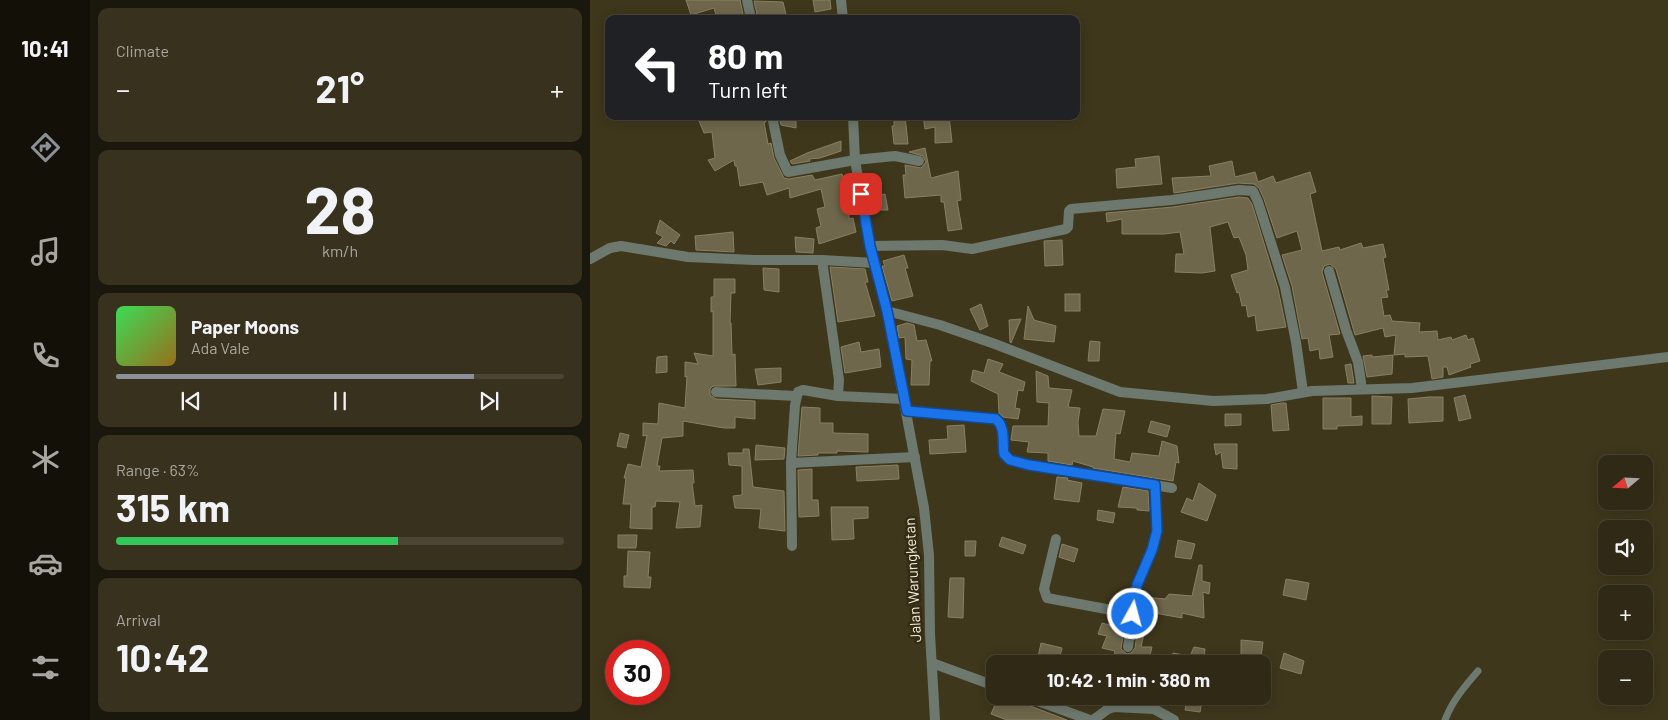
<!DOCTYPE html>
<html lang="en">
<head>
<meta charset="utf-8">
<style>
  :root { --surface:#2f2915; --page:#37311e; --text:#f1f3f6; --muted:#a7a6a0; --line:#4a4534; --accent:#8c9099 }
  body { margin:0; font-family:Barlow,sans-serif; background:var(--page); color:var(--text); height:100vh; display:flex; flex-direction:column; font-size:19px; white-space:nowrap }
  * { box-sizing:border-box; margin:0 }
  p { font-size:16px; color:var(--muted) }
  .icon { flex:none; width:28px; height:28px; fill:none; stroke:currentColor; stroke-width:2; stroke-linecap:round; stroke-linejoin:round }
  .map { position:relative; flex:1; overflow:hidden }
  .details { display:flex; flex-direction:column; gap:8px; padding:8px; background:#1a170c; width:500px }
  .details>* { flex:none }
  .guide { position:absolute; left:15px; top:15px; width:475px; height:105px; border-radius:10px; box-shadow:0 2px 12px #0003,0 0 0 1px var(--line); background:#202124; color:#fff; overflow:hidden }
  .needle { width:32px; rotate:251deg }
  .tools { position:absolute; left:1008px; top:455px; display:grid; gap:10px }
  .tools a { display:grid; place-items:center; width:55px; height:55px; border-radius:10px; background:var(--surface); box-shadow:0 2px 12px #0003,0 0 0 1px var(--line); font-size:25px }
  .speed { position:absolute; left:15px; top:640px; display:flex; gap:10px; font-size:25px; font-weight:700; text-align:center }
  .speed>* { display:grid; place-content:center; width:65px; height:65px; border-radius:50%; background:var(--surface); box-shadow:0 2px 12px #0003,0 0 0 1px var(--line); line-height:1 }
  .speed .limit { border:8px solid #d22; background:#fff; color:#111 }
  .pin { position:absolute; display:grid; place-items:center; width:42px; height:42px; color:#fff; margin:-21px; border-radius:10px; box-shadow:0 2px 8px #0006 }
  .me { position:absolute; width:55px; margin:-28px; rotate:7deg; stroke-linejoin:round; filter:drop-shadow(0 0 4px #0008) }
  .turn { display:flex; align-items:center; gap:18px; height:105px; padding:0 20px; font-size:22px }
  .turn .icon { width:65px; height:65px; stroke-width:2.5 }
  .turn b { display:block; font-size:35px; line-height:42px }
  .big { font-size:38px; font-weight:700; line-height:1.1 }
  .details .widget { flex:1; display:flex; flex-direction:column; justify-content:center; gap:8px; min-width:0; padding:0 18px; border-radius:10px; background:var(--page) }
  .details .dial { align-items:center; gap:0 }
  .dial b { font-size:65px; line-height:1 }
  .song { display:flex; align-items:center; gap:15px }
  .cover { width:60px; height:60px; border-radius:8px; background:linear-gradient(135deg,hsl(130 70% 55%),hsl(40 70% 35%)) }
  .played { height:5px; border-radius:2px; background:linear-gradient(90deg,var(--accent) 80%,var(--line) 80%) }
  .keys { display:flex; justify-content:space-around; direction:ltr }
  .heat { display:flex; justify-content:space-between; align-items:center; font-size:28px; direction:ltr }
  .charge { height:8px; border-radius:4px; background:linear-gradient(90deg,#34c759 63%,var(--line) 0) }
  .trip { position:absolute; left:396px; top:655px; width:285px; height:50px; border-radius:10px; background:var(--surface); box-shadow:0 2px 12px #0003,0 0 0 1px var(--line); font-weight:700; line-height:50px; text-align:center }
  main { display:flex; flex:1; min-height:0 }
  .tabs { display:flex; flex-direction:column; width:90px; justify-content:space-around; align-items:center; background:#131008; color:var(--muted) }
  .tabs .icon { width:35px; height:35px }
  .tabs .on { color:var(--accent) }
  .tabs b { font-size:22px; color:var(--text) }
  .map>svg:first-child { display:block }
  .building { fill:#6f674b; stroke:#898063 }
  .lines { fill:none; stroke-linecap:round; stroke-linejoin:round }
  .service { stroke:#6d786e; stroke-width:7 }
  .minor { stroke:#6d786e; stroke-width:10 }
  .route-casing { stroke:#114b97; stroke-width:12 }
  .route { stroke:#1a73e8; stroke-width:9 }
  .labels { text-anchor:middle; stroke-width:5; stroke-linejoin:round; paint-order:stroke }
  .street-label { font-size:15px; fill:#f1ecdd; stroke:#342c12 }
</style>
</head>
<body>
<main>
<nav class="tabs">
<b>10:41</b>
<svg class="icon on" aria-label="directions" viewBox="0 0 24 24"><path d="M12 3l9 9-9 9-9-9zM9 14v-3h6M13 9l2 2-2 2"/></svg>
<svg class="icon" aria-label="music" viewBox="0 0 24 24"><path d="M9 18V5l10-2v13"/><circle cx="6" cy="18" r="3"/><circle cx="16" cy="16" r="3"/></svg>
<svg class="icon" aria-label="phone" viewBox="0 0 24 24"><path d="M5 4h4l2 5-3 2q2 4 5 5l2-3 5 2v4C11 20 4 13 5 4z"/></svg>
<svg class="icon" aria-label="climate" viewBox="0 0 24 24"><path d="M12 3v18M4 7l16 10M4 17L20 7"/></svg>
<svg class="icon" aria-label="car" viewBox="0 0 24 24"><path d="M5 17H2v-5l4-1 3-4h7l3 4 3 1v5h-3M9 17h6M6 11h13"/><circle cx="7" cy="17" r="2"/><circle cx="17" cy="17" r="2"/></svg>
<svg class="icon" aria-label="filters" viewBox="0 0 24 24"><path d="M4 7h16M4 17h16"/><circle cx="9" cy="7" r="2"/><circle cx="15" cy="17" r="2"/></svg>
</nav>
<section class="details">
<div class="widget"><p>Climate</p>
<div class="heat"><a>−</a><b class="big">21°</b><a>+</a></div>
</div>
<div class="widget dial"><b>28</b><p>km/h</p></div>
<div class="widget">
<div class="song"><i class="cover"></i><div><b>Paper Moons</b><p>Ada Vale</p></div></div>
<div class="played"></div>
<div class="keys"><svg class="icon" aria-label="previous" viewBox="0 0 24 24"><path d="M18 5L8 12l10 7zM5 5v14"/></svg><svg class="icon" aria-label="pause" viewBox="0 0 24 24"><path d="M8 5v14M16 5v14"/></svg><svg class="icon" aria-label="next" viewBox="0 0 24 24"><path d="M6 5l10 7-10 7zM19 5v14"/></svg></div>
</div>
<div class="widget"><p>Range · 63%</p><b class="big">315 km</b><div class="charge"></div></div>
<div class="widget"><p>Arrival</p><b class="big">10:42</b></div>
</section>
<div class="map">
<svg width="1078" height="720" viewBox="0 0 1078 720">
  <rect width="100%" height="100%" fill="#3f371c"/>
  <!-- building -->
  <g class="building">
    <polygon points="96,0 150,0 154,19 127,19 124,8 101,15"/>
    <polygon points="223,0 240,0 241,9 225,12"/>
    <polygon points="164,1 193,2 197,19 168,19"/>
    <polygon points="107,116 175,116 176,122 174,122 178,144 181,143 184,158 194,178 199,179 222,175 225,180 252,174 258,196 259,219 263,218 266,232 229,244 226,228 231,226 227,209 235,207 231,189 200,198 199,188 177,195 173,182 150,186 147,166 145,166 144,160 125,171 118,160 125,158 122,132 114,133"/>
    <polygon points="189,116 206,116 206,128 191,125"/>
    <polygon points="304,116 315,116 318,144 304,144 302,126 304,126"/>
    <polygon points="333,116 359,116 362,142 345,143 345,127 335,129"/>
    <polygon points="251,141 251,151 230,158 219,159 220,161 202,164 200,161 217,153"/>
    <polygon points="335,148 341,178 368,171 371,200 367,201 372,229 358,231 354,202 351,202 351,195 315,198 313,175 316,175 315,165 331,168 336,162 333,156 319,152"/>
    <polygon points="569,156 572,184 527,188 526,169 546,167 545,159"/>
    <polygon points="642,161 645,177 665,172 668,182 683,176 686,183 720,172 726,192 720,194 732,251 749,247 750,250 771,243 773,248 793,244 796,257 793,258 799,290 796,290 798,297 791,298 794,316 800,315 802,321 830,323 829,332 847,331 848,340 861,337 862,340 876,335 878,340 883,338 890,361 880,364 881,367 859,375 857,367 853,367 853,377 842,379 838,356 815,357 815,354 804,355 806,335 795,337 793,328 765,335 746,269 740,264 734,266 732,272 750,334 739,335 743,357 730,359 729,349 720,351 718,338 712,339 702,286 692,255 712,250 707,231 687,238 674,199 669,188 664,184 648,183 584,193 582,178 621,176 619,166"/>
    <polygon points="295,194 298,210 281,210 278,197"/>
    <polygon points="649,197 658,198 662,204 688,289 696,327 667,331 665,315 658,317 656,305 652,306 649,292 647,293 641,275 658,270 656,255 649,237 644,238 638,222 620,227 625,271 612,273 585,272 586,254 594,254 590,232 574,234 532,234 532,219 517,222 516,213 583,207"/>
    <polygon points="70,220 90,235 84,244 81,241 76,246 67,243 73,237 66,233"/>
    <polygon points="143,232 144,252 106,250 105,236"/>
    <polygon points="205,237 224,239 223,253 206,252"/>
    <polygon points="472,240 473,265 455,266 454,241"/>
    <polygon points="314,255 318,268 315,268 323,296 302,301 292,266 295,266 293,261"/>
    <polygon points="240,267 275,269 278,282 275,282 285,316 248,322"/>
    <polygon points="173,268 189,269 189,292 174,290"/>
    <polygon points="124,279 145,279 145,293 141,293 140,323 141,323 142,355 145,354 146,386 123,386 120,389 120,395 126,399 165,401 165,419 145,417 145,428 134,428 93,421 93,436 72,438 67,466 70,466 69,471 103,470 104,483 102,483 105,506 112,505 110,527 86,528 90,502 66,501 65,507 62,507 62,529 40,528 41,504 33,504 36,478 34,478 38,464 51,467 57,435 53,436 53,423 68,424 69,403 95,408 97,376 95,377 95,362 108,364 104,353 123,356 123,311 121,312 121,297 124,297"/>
    <rect x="475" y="294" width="15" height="17"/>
    <polygon points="391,304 398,326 390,330 380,309"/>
    <polygon points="438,306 444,320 466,326 464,342 434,339"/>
    <polygon points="431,319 421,343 420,342 419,320"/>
    <polygon points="317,323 324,325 327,341 336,340 342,361 340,361 339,385 321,385 322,360 316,359 315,337 309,338 307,326"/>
    <polygon points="500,341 510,342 509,361 498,361"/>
    <polygon points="269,342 271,352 289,349 291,367 255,373 251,347"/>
    <polygon points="782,355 782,357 803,355 802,374 777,377 773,356"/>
    <polygon points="77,356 77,372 66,373 67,357"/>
    <polygon points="398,359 413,364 409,372 435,382 433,391 428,390 425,408 430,409 428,419 413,417 409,413 408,394 381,381 383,370 394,373"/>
    <polygon points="761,364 764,383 758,383 755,365"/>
    <polygon points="191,368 191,382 168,385 165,369"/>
    <polygon points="446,371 458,376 459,388 482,390 478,407 490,408 488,422 489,436 506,436 513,409 535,411 530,434 526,433 524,459 540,462 542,453 569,456 572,441 587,446 589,463 586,462 583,481 503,468 503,467 483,461 482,465 458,461 458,453 437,452 439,442 421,440 423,426 458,426 459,403 447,402"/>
    <polygon points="875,395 881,418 869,421 864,398"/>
    <polygon points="782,396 802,397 801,424 782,424"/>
    <polygon points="839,397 853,397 853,421 819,423 818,399"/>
    <polygon points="733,398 761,398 761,417 772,416 772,425 747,426 747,429 733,429"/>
    <polygon points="692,403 696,403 699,430 683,431 681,405"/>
    <polygon points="212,407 230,408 230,423 243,423 243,433 278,434 278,452 247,451 247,453 228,453 228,455 208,456"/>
    <polygon points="635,414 651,414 651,425 635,426"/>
    <polygon points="561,421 580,426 577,437 558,432"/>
    <polygon points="374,425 376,452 340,454 339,440 358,439 357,426"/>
    <polygon points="30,433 39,435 36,448 27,446"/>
    <polygon points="624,444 647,444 647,469 633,468 631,452 626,455"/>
    <polygon points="166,445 195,448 194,459 165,460"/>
    <polygon points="153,449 159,449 163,487 194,491 195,531 169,528 171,509 145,508 143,496 152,495 152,466 139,465 138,453 153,453"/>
    <polygon points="308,465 309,479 267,481 266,467"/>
    <polygon points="222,469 222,500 228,500 229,516 209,517 208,470"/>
    <polygon points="467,477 478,478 477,480 492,483 489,502 464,499"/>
    <polygon points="609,483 626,495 617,521 591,512 597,498 603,501"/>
    <polygon points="533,487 558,491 559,511 547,510 547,508 528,507"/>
    <polygon points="241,507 278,507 278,518 263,519 264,539 242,540"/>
    <polygon points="508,510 525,513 523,523 507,520"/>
    <polygon points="28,535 47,535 46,548 28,548"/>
    <polygon points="412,537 436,545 433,554 409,546"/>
    <polygon points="588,540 605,544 601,559 585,557"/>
    <polygon points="375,541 386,541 385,556 375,556"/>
    <polygon points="472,544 488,549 484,562 469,557"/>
    <polygon points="38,551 60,552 58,577 61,577 60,588 34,587 34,576 37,576"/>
    <polygon points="609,565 612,565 612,581 620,583 619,594 613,592 614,618 592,613 592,618 559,612 551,647 562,647 558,664 522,664 525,651 512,648 517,636 508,634 512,623 534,629 531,649 537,654 541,653 545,648 550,611 554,597 575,599 579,594 602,596"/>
    <polygon points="360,578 374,578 373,618 358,617"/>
    <polygon points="696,579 719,583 716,600 693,595"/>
    <polygon points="651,640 673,642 670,664 648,664 651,654"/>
    <polygon points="451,643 472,648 468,664 453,664 455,659 448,657"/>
    <polygon points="604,647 615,649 614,659 617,660 616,664 582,663 583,653 600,656"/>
    <polygon points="694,653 714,661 711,674 690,668"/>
    <polygon points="409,696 414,696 477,720 417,720 401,714"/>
    <polygon points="465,696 478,696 476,704 464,700"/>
    <polygon points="597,696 613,696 610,712 595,710"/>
  </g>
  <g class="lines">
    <!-- service -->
    <path class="service" d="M855 720C862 701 875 686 888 671"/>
    <!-- minor -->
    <g class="minor">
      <polyline points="157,0 161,19"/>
      <polyline points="251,0 253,19"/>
      <polyline points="182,116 190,155 198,172 265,160 305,156 329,161"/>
      <polyline points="263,116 265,160 280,246 297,311 334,508 339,555 340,634 345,720"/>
      <polyline points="280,246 352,245 382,249 476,229 478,227 479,211 481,209 582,200 649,190 663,191 668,202 695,287 706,342 713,392"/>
      <polyline points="0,259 20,248 31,246 98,257 164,260 232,260 284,263"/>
      <polyline points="232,260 249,380 248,396"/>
      <polyline points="739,271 756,330 768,362 772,389"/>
      <polyline points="297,311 350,325 405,344 530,392 623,401 677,399 722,391 822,388 1078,357"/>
      <polyline points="126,392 206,396"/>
      <path d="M317 411 406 419C416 428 411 442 414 454L420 460 439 465 582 488"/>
      <polyline points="201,463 325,457"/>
      <polyline points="466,539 454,589 457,598 543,614"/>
      <polyline points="202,546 201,463 205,405 208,392 213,390 248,396 314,399"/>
      <polyline points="538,647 547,585 562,551 567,531 565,485"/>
      <polyline points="342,663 405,686"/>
      <polyline points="434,696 500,720"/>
      <polyline points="503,720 518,709 524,707 564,709 584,720"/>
    </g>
  </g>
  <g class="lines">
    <!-- route casing -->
    <g class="route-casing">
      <path id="route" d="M271 194 280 246 297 311 317 411 406 419C416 428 412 442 414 454L420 460 439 465 565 485 567 531 562 550 547 585 543 614"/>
    </g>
    <!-- route -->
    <use href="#route" class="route"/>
  </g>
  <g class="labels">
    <!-- street labels -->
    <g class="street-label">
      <text transform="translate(323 580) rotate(-93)" y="5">Jalan Warungketan</text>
    </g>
  </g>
</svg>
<div class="tools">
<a><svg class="needle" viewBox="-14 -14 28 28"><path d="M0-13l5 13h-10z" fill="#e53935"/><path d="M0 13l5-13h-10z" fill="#a7a6a0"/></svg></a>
<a><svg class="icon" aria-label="sound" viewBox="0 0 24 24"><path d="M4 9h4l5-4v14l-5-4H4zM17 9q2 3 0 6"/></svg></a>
<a>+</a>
<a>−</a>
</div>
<div class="speed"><div class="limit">30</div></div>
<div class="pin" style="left:271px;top:194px;background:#d93025"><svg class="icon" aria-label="arrive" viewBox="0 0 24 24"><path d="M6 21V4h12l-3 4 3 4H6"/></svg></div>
<svg class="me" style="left:543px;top:614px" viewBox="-20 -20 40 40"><circle r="17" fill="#1a73e8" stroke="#fff" stroke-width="3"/><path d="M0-11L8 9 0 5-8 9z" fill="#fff"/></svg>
<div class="trip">10:42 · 1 min · 380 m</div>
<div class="guide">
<div class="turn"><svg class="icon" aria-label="left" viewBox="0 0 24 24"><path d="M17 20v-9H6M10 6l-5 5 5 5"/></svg><div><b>80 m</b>Turn left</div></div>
</div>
</div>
</main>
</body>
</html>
